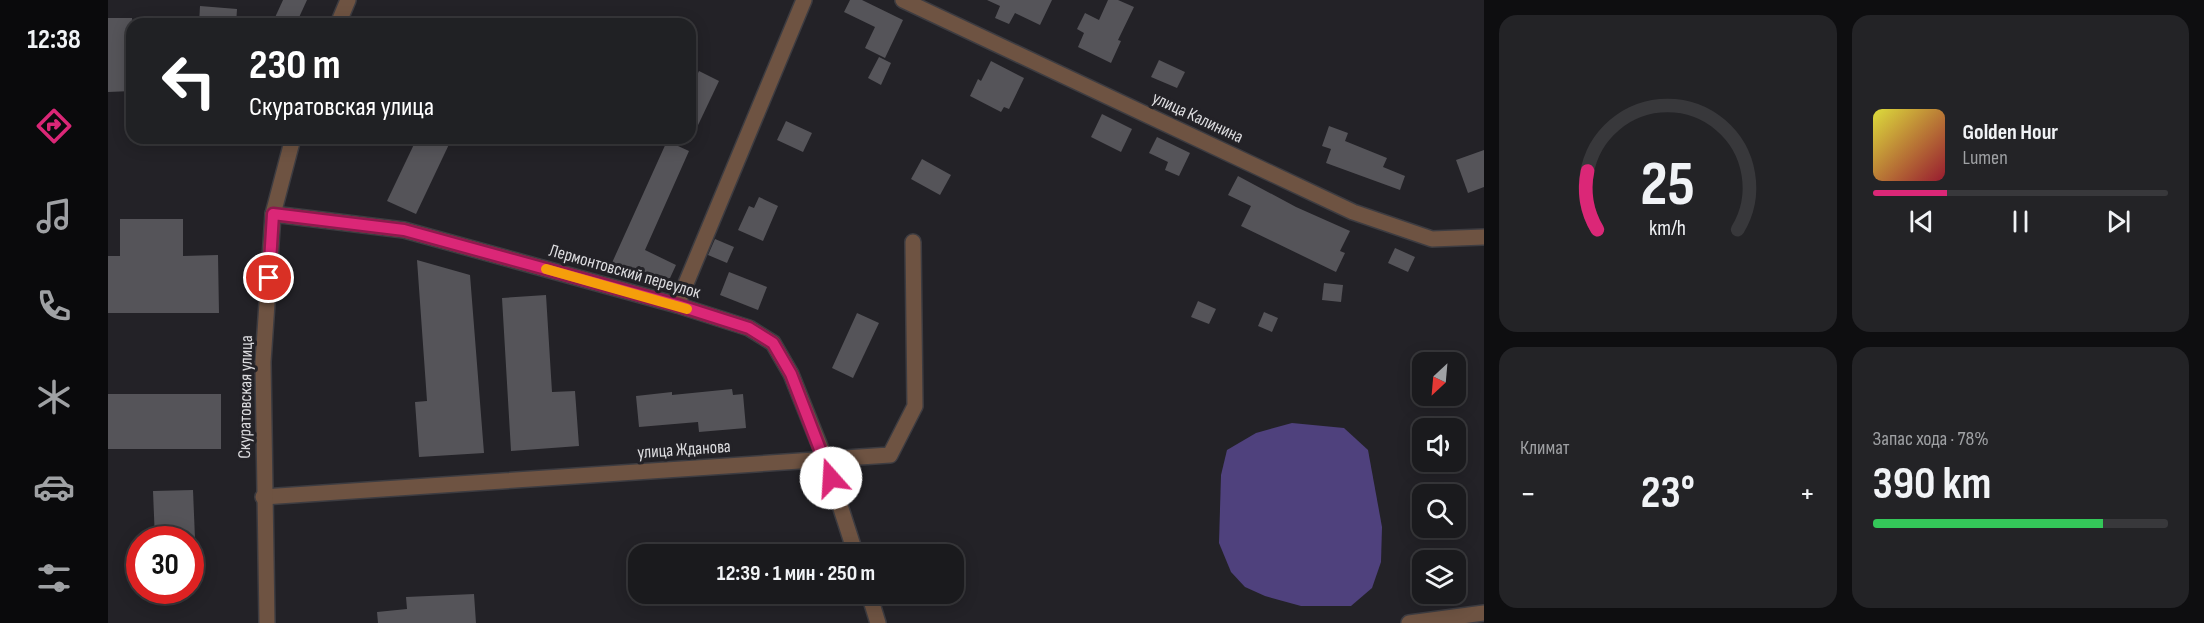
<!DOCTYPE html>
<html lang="ru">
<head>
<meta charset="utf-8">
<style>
  :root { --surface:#1a1a1d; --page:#232326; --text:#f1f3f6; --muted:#9fa1a4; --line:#38383b; --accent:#db2777 }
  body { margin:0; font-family:"Sofia Sans Condensed",sans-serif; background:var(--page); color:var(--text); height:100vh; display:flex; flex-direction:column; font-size:22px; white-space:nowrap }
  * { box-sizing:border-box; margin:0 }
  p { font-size:20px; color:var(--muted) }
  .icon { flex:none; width:33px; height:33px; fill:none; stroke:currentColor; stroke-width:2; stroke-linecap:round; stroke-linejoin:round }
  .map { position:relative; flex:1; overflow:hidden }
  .details { display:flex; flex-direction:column; gap:15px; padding:15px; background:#0e0e10; width:720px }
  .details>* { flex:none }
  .banner { position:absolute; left:18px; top:18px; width:570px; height:126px; border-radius:18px; box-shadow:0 3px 15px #0003,0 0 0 2px var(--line); background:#202124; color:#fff; overflow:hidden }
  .needle { width:39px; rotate:206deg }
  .buttons { position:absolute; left:1304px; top:352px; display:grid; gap:12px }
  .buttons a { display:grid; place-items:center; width:54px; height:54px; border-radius:12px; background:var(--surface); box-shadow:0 3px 15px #0003,0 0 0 2px var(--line); font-size:30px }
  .speed { position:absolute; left:18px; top:526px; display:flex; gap:12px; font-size:30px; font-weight:700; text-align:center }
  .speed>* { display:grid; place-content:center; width:78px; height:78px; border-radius:50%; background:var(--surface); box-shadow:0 3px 15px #0003,0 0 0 2px var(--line); line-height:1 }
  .speed .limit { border:9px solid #d22; background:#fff; color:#111 }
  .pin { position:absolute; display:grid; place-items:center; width:51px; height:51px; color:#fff; margin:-26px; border:3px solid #fff; border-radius:50%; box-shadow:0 2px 6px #0007 }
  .me { position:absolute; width:66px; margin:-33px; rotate:341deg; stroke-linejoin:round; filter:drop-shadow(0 0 4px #0008) }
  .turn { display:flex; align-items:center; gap:21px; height:126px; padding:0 24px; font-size:27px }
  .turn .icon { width:78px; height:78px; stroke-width:2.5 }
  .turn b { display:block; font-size:42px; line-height:51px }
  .big { font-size:45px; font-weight:700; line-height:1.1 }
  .details .tile { flex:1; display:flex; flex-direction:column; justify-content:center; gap:9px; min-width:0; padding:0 21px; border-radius:18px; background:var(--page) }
  .details .dial { align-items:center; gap:0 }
  .dial svg { height:156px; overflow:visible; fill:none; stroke:var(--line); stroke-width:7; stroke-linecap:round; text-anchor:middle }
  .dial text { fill:var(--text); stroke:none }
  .song { display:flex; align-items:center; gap:18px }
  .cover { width:72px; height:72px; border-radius:9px; background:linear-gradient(135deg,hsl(60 70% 55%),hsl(350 70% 35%)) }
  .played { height:6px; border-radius:3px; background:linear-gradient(90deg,var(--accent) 25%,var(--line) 25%) }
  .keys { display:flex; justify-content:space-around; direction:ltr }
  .heat { display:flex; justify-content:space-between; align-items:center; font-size:33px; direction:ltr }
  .charge { height:9px; border-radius:4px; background:linear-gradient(90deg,#34c759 78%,var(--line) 0) }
  .details .tiles { flex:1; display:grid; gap:15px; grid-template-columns:repeat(2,1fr) }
  .trip { position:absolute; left:520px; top:544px; width:336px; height:60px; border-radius:18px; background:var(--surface); box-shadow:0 3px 15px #0003,0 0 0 2px var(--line); font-weight:700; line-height:60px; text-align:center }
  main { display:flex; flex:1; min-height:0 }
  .dock { display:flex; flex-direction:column; width:108px; justify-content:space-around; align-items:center; background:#0a0a0c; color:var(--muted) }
  .dock .icon { width:42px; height:42px }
  .dock .active { color:var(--accent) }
  .dock b { font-size:27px; color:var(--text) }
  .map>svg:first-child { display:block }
  .water { fill:#4f417d }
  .building { fill:#555459 }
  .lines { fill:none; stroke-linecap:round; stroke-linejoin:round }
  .minor-casing { stroke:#3d3c41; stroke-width:18 }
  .minor { stroke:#6e5342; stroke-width:15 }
  .route-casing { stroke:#8e194d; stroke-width:15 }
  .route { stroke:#db2777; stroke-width:10 }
  .slow { stroke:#f59e0b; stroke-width:10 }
  .labels { text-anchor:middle; stroke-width:6; stroke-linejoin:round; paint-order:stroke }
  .street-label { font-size:18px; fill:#dddde0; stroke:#232227 }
</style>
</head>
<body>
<main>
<nav class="dock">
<b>12:38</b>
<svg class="icon active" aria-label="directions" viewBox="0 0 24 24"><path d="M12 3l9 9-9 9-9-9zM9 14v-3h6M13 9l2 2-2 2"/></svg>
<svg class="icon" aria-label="music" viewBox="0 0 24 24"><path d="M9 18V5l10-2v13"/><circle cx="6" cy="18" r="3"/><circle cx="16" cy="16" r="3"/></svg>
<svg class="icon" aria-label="phone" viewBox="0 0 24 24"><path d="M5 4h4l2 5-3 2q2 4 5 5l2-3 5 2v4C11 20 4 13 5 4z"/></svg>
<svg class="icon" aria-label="climate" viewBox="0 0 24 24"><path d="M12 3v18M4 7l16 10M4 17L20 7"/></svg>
<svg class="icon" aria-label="car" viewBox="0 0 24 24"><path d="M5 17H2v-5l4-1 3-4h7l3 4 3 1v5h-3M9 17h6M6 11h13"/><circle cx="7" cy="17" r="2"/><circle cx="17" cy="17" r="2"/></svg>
<svg class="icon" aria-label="filters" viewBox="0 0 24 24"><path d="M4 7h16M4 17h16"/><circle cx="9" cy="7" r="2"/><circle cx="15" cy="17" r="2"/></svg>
</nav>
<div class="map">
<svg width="1376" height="623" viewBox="0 0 1376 623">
  <rect width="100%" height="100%" fill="#232227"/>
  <!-- water -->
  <polygon class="water" points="1184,423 1236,428 1260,450 1274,527 1273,562 1264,588 1243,606 1193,606 1157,596 1137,587 1123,572 1111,543 1113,475 1119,450 1148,433"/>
  <!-- building -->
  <g class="building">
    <polygon points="175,0 199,0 188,24 164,24"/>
    <polygon points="742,0 754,0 795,20 777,58 757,48 767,27 736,12"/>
    <polygon points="879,0 944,0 932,25 907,13 901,24 887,18 892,6"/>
    <polygon points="1000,0 1010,0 1026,7 1010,40 1013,41 1003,63 970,47 976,33 969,29 977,13 991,20"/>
    <polygon points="92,6 129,9 128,24 91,24"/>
    <polygon points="0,18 24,18 24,91 0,92"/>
    <polygon points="771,57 783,63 773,85 760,78"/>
    <polygon points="1051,60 1077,72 1069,88 1043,77"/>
    <polygon points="883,61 916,78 901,109 896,107 893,112 862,96 870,79 873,81"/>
    <polygon points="591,71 611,81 582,142 582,90"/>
    <polygon points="994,114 1024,129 1013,152 983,137"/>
    <polygon points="678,121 704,133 695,152 669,140"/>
    <polygon points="1221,126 1240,133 1237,141 1279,158 1275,167 1297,176 1292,190 1218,163 1223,149 1214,146"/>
    <polygon points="1049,137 1082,153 1071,176 1057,170 1060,162 1041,153"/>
    <polygon points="309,138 344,138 308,214 279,201"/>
    <polygon points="559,141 581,151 537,250 568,265 557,289 503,265"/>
    <polygon points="1376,150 1376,187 1360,193 1348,160"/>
    <polygon points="814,159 843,175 832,195 803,179"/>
    <polygon points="1130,176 1188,207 1242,231 1232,251 1237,253 1228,272 1133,226 1143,206 1120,195"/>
    <polygon points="651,197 670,206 655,241 630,230 641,206 646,208"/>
    <polygon points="12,219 75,219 75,256 110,255 111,313 0,313 0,256 12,256"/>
    <polygon points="607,239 626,247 619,263 600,255"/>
    <polygon points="1287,248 1307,257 1300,272 1280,263"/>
    <polygon points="309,260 362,275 376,453 311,457 307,402 319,401"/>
    <polygon points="621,272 659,287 650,310 612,295"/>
    <polygon points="1216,283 1235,285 1233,302 1214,300"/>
    <polygon points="438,295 444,392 467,391 471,446 403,451 394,298"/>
    <polygon points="1090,301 1108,309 1101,324 1083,317"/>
    <polygon points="1156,312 1170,318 1164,332 1150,326"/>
    <polygon points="749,313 771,323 745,378 724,368"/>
    <polygon points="624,389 625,395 635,394 638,428 591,432 590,422 531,427 528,396 564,392 564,395"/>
    <rect x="0" y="394" width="113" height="55"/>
    <polygon points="85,490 87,539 47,540 45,491"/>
    <polygon points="366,594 368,623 270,623 269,612 299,609 298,597"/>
  </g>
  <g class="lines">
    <!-- minor casing -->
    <g class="minor-casing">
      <g id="minor">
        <polyline points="795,0 1245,212 1324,239 1376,237"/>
        <polyline points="230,24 240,0"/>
        <polyline points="165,214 296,230 569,305 641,328 665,343 683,374 717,459 748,555"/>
        <polyline points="569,305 696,0"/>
        <polyline points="155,497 782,455 807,406 805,242"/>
        <polyline points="761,594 770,623"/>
        <polyline points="159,623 155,362 165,214 185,138"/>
        <polyline points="1301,623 1376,613"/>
      </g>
    </g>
    <!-- minor -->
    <use href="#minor" class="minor"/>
  </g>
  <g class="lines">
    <!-- route casing -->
    <g class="route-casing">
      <polyline id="route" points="161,278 165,214 296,230 569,305 641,328 665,343 683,374 723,478"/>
    </g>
    <!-- route -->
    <use href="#route" class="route"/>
    <!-- slow -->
    <polyline class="slow" points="438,269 579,309"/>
  </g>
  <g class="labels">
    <!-- street labels -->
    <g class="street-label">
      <text transform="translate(1090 117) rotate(25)" y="6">улица Калинина</text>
      <text transform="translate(517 271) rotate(16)" y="6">Лермонтовский переулок</text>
      <text transform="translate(137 397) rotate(-89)" y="6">Скуратовская улица</text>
      <text transform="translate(576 449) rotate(-4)" y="6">улица Жданова</text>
    </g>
  </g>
</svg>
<div class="buttons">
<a><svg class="needle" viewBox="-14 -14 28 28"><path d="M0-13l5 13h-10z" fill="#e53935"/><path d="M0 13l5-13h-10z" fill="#9fa1a4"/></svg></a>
<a><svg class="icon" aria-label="sound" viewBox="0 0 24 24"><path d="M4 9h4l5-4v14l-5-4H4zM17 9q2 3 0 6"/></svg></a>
<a><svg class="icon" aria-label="search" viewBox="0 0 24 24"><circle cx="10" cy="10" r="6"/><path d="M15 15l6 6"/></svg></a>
<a><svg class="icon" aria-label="layers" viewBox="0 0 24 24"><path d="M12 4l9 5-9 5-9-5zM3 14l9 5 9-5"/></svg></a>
</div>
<div class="speed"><div class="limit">30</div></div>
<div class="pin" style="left:161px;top:278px;background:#d93025"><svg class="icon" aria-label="arrive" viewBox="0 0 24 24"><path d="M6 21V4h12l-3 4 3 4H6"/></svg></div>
<svg class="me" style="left:723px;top:478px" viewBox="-20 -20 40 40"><circle r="19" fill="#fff"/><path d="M0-13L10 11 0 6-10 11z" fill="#db2777"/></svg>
<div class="trip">12:39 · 1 мин · 250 m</div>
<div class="banner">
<div class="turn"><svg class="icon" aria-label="left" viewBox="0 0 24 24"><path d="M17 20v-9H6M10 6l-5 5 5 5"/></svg><div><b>230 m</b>Скуратовская улица</div></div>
</div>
</div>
<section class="details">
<div class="tiles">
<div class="tile dial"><svg viewBox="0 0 100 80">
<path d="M14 69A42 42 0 1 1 86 69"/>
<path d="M14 69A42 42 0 0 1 9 39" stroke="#db2777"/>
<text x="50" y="56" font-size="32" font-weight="700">25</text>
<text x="50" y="72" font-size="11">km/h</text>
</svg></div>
<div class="tile">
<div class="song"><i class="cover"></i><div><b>Golden Hour</b><p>Lumen</p></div></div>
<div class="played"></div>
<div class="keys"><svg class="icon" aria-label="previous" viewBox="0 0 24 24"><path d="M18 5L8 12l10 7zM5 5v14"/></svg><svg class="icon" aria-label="pause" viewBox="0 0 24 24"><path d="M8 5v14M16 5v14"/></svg><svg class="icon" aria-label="next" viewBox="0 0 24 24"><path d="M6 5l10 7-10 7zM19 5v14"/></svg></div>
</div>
<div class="tile"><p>Климат</p>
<div class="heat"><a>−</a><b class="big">23°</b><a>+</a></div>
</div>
<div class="tile"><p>Запас хода · 78%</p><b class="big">390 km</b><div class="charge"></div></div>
</div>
</section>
</main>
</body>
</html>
